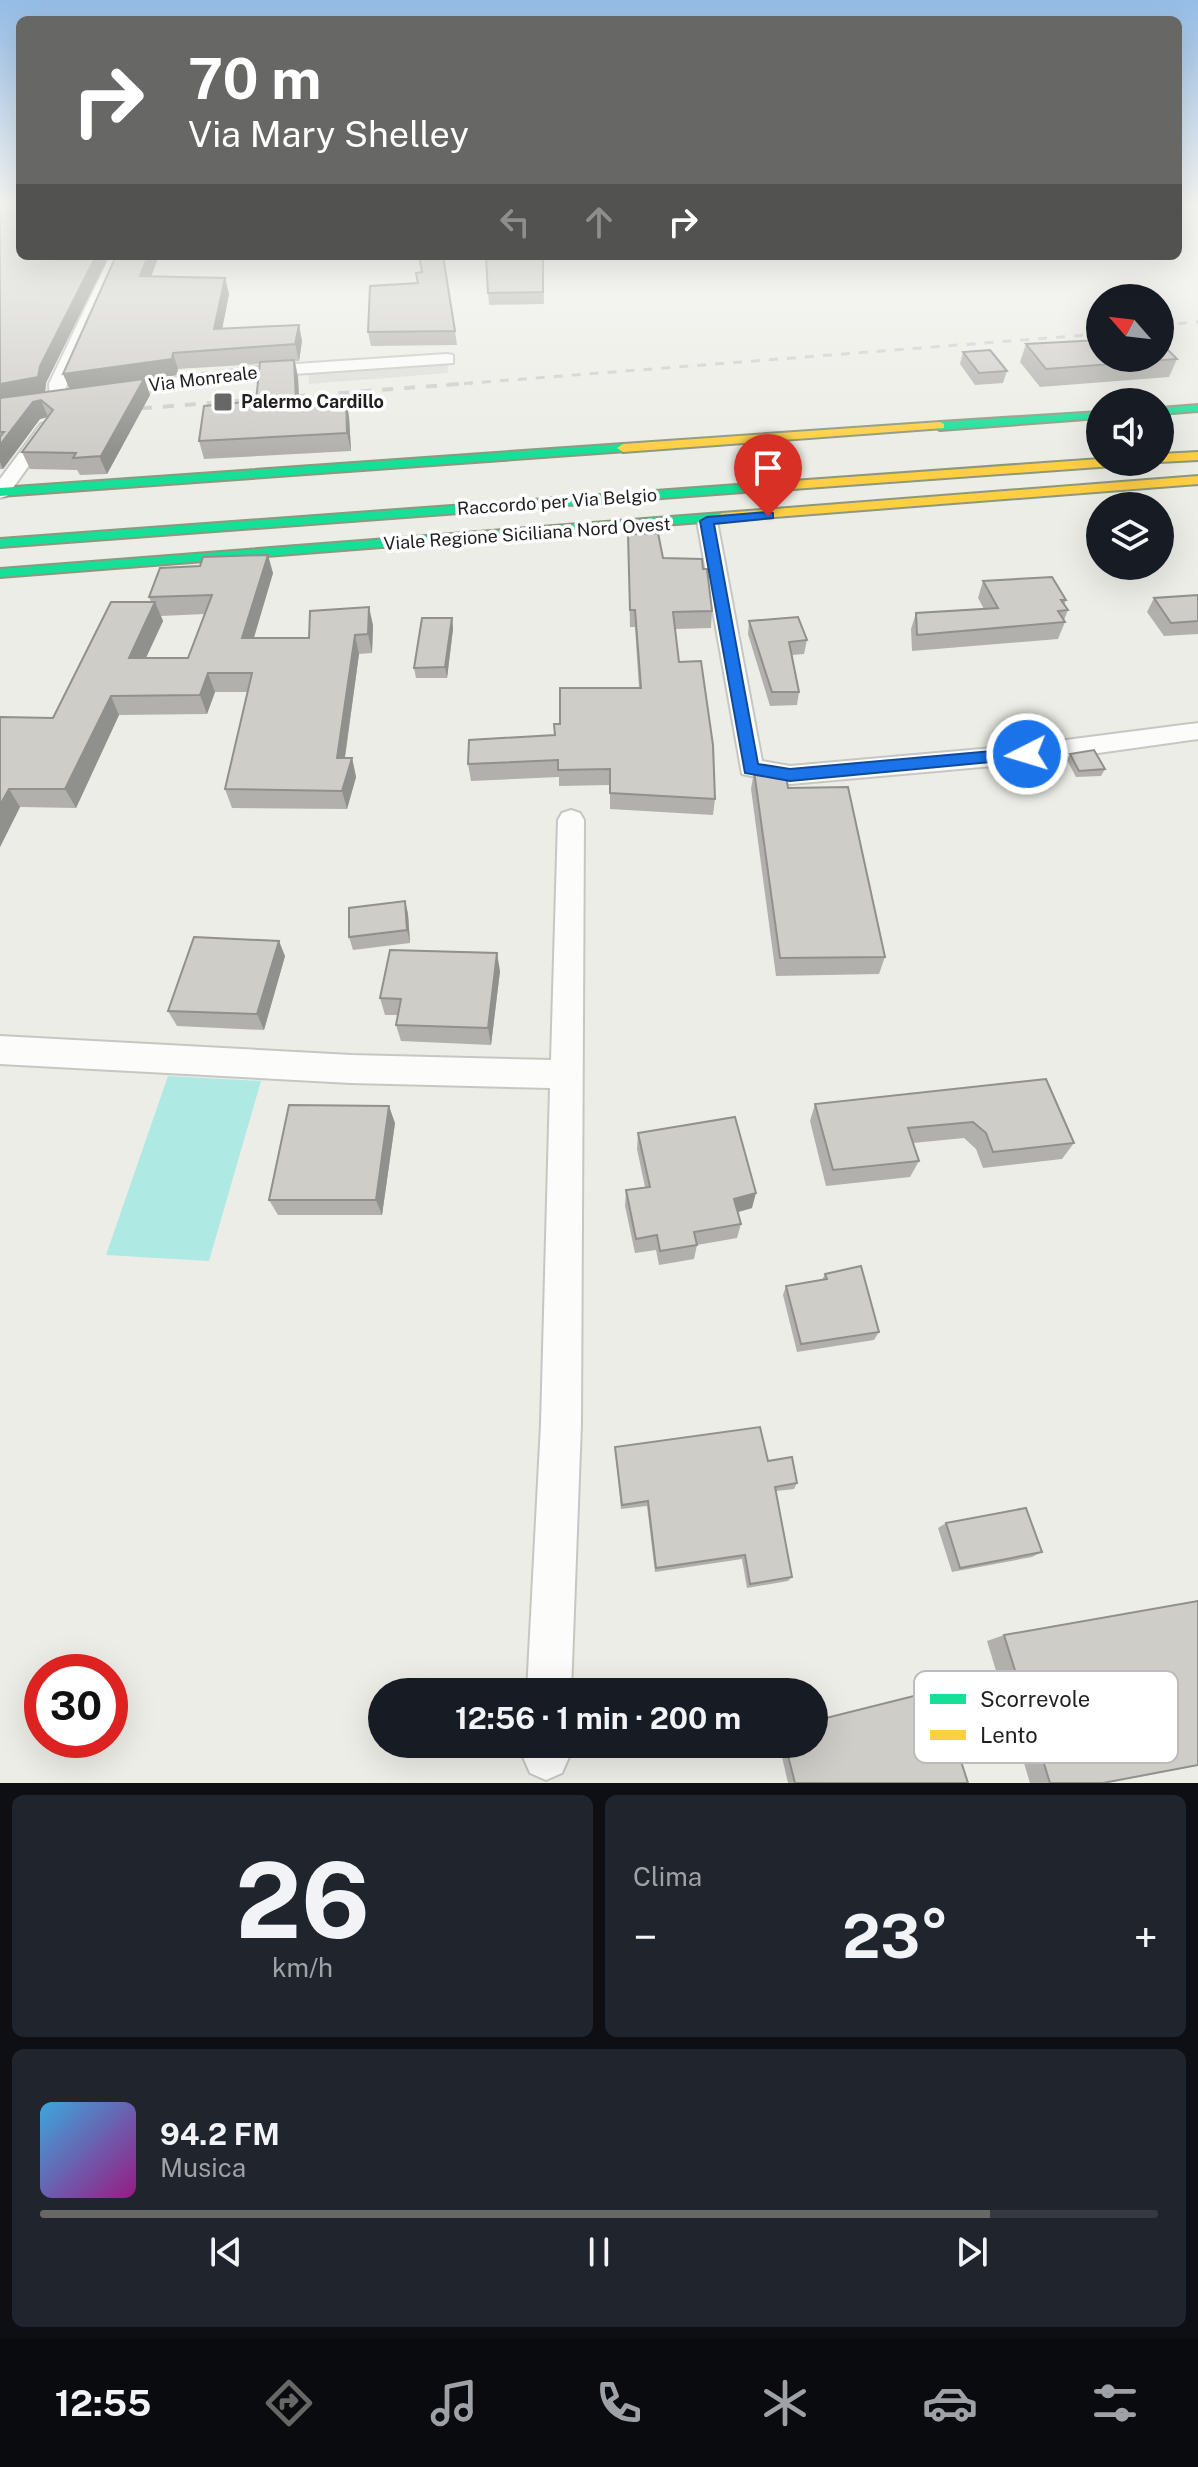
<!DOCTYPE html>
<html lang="it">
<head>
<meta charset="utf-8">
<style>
  :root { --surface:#171b24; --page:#20242c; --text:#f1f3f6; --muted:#9ea1a6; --line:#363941; --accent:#676765 }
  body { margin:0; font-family:"Public Sans",sans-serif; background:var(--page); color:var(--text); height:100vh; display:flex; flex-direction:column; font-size:30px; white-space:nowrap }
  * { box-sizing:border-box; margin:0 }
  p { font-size:26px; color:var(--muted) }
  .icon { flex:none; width:44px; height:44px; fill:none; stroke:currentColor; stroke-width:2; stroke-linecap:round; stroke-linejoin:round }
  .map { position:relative; height:1783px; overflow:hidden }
  .sheet { display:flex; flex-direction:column; gap:12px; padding:12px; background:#0d0f14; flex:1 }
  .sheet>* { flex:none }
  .hud { position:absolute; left:16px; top:16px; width:1166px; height:244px; border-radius:12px; box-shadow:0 8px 32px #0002; background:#676765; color:#fff; overflow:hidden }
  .needle { width:52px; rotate:298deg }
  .controls { position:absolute; left:1086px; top:284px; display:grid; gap:16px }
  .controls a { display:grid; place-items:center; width:88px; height:88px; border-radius:50%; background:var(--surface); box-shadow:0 8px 32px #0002; font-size:40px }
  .speed { position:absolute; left:24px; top:1654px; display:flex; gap:16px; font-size:40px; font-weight:700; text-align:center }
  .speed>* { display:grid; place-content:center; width:104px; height:104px; border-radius:50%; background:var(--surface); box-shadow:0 8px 32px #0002; line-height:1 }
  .speed .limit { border:12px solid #d22; background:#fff; color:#111 }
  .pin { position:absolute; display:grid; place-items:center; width:68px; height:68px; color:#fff; margin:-82px -34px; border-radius:50% 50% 50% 0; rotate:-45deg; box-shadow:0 0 8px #0007 }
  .pin .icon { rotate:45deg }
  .me { position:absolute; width:88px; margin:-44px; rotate:265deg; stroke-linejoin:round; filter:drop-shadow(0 0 6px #0008) }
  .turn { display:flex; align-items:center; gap:28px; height:168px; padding:0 40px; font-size:36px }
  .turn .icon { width:104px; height:104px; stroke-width:2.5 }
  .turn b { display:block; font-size:56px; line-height:68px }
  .lanes { display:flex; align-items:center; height:76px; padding:0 40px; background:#0003; justify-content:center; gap:40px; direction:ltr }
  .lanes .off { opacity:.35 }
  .big { font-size:60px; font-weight:700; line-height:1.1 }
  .sheet .tile { flex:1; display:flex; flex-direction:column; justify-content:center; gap:12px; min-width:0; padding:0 28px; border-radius:12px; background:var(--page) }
  .sheet .dial { align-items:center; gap:0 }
  .dial b { font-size:104px; line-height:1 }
  .song { display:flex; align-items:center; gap:24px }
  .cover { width:96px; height:96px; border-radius:12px; background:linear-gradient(135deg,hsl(200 70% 55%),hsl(310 70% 35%)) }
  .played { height:8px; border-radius:4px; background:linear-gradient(90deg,var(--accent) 85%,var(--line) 85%) }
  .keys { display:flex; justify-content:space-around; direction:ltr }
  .heat { display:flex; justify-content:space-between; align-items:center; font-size:44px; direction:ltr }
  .sheet .tiles { flex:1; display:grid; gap:12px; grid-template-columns:1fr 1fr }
  .tile:last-child { grid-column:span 2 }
  .trip { position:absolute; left:368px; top:1678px; width:460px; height:80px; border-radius:40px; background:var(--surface); box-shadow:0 8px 32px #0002; font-weight:700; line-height:80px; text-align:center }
  .dock { display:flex; height:128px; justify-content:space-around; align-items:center; background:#090b0e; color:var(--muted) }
  .dock .icon { width:56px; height:56px }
  .dock .selected { color:var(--accent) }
  .dock b { font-size:36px; color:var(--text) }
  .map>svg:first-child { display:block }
  .pitch { fill:#afe9e4 }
  .parking { fill:#dcdcd9 }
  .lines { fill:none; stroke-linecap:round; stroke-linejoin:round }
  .street-casing { stroke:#c6c6c3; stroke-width:4 }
  .fast-casing { stroke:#8d987e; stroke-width:4 }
  .slow-casing { stroke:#8d987e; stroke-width:4 }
  .street { fill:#fcfcfb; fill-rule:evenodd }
  .fast { fill:#16e098; fill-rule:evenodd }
  .slow { fill:#ffcf43; fill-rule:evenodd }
  .rail-far1 { stroke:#cbcbca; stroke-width:3; stroke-dasharray:9 9; stroke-linecap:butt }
  .rail { stroke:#cbcbca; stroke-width:4; stroke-dasharray:11 11; stroke-linecap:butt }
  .wall { fill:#b1b0ac; fill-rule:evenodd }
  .shaded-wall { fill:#90908c }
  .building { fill:#cecdc8; stroke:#90908c; stroke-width:2 }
  .route { fill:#1a73e8; stroke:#114b97; stroke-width:2 }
  .poi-dot { fill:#676765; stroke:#fff; stroke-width:3 }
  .labels { text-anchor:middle; stroke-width:7; stroke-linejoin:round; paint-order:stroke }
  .far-street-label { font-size:18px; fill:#1f1f1f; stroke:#fff }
  .far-poi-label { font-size:18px; font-weight:bold; fill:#1f1f1f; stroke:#fff; text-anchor:start }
  .key { fill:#fff; stroke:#bcbcbc; stroke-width:2 }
  .key-label { font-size:22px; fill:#1f1f1f }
</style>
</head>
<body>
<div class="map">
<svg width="1198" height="1783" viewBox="0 0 1198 1783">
  <rect width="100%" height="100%" fill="#edede7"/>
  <!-- pitch -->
  <polygon class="pitch" points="168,1076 261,1081 209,1261 106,1255"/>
  <!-- parking -->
  <polygon class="parking" points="447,359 448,373 309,384 308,371"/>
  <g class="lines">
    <!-- street casing -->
    <g class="street-casing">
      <g id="street">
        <polygon points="110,256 124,256 67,384 62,402 50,402 49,384"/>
        <polygon points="447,354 453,355 453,363 265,376 111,396 102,391 111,386 265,366"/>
        <polygon points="47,423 56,428 7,496 0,498 0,479 41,424"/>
        <polygon points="707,515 717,521 762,761 790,766 1027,745 1198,723 1198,739 1027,763 790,784 742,774 697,521"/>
        <polygon points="571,810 580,813 584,820 581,1424 571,1692 527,1692 541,1424 550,1088 351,1083 0,1064 0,1036 351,1055 551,1060 558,820 562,813"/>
        <polygon points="523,1744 569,1744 569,1757 562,1773 546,1780 530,1773 523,1757"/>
      </g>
    </g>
    <!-- fast casing -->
    <g class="fast-casing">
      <g id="fast">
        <polygon points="1198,405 1198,411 1160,414 1160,408"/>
        <polygon points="1100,412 1100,418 940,430 934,426 940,422"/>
        <polygon points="623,444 629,448 627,451 0,496 0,488"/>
        <polygon points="793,481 799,485 797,488 0,547 0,539"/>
        <polygon points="722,513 727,514 727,520 0,577 0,569"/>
      </g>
    </g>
    <!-- slow casing -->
    <g class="slow-casing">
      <g id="slow">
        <polygon points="940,422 944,424 944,428 623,452 617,448 623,444"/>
        <polygon points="1198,452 1198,460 1160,462 1160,454"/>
        <polygon points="1100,459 1100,462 1119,462 1113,466 793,489 787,485 793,481"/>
        <polygon points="1198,476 1198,484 722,521 716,517 722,513"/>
      </g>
    </g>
    <!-- street -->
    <use href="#street" class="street"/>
    <!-- fast -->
    <use href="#fast" class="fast"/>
    <!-- slow -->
    <use href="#slow" class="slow"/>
    <!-- rail-far1 -->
    <g class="rail-far1">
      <polyline points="1160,325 1198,322"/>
      <polyline points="446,385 1100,334"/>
    </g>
    <!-- rail -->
    <polyline class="rail" points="119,410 472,383"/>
  </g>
  <!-- wall -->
  <g class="wall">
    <polygon points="0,203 46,383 45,392 69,389 159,256 151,276 225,278 229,294 222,329 299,325 302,341 299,361 295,361 298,377 299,400 349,416 351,451 204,459 199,441 256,401 260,364 178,369 177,375 145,380 150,395 107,474 80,475 77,470 30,469 22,452 47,417 40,419 3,469 0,469"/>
    <polygon points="486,256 543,256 544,304 489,305"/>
    <polygon points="416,273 455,331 457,345 371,346 368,332 417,283"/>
    <polygon points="1026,344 1177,359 1169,377 1040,387 1020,362"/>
    <polygon points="963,352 1007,371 1003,383 975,385 960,364"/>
    <polygon points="628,534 663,558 703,569 712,611 711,628 675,629 679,662 715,799 713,815 610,809 610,785 559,786 559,777 471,781 468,764 555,735 560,724 639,688 635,627 630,627"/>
    <path d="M273 573 254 638H309L373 625 372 653 359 654 345 758H352L356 777 347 809 232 808 225 789 248 692H215L207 714 119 715 76 808 20 807 0 847V717L53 718 151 602 149 597ZM205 614 188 658H146L163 621 161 616Z"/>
    <polygon points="983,581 1066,600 1064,605 1068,610 1064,620 1065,622 1058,639 912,651 911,629 916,613 984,609 978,598"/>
    <polygon points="1198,595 1198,634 1164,636 1147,612 1154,598"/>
    <polygon points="452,618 453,629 447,678 416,678 414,668"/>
    <polygon points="749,621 807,640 804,654 792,655 799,692 797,705 770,706 748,634"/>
    <polygon points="1070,754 1105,769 1101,776 1076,777 1067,760"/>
    <polygon points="754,771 788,788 885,957 879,974 776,976 751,789"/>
    <polygon points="405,901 408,914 410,943 353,950 349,937"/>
    <polygon points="285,956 264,1030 177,1026 168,1011"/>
    <polygon points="500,971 491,1045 401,1041 396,1025 398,1015 385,1015 380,998"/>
    <polygon points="1046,1079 1074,1143 1062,1159 983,1168 976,1149 964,1138 913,1143 919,1161 910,1177 826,1186 810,1121 815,1104"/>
    <polygon points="395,1123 382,1215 278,1215 269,1200"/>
    <polygon points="638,1133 752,1208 738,1212 741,1224 737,1238 697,1245 694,1259 659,1265 656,1250 635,1253 625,1206 626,1190 645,1187 637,1149"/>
    <polygon points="825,1274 879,1332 874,1340 797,1352 783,1295 786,1286 822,1280"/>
    <polygon points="615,1447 768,1461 797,1483 794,1489 776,1491 792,1577 788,1581 747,1588 742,1559 655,1572 647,1506 621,1509"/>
    <polygon points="946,1523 1042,1552 1032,1557 952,1572 938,1528"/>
    <polygon points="1004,1635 1103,1783 1030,1783 987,1641"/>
    <polygon points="779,1744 814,1744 968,1783 788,1783"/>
  </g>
  <!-- shaded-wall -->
  <g class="shaded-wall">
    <polygon points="96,256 109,256 46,383 45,393 0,402 0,384 40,366"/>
    <polygon points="148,256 159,256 145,292 140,276"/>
    <polygon points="225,278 229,294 219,345 214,329"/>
    <polygon points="299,325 302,341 299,361 295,344"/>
    <polygon points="173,353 178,369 177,375 145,380 150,395 107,474 63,374"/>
    <polygon points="294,360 298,377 300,418 296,400"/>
    <polygon points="346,399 349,416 351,451 347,433"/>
    <polygon points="41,400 48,417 40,419 3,469 0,462 0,445 33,402"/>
    <polygon points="268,555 273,573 248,657 242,638"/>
    <polygon points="155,602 163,621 137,677 129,658"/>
    <polygon points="369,607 373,625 372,653 368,634"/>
    <polygon points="452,618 453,629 447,678 445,667"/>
    <polygon points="355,635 359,654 342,777 337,758"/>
    <polygon points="208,673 215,692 207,714 200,695"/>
    <polygon points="111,696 119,715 76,808 65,789"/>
    <polygon points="352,758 356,777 347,809 342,791"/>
    <polygon points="9,789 20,807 0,847 0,805"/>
    <polygon points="405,901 408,914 410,943 407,930"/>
    <polygon points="279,941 285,956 264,1030 257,1014"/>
    <polygon points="497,953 500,971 491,1045 488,1028"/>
    <polygon points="389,1106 395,1123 382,1215 376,1200"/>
    <polygon points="756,1193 752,1208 731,1214 734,1199"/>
  </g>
  <!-- building -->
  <g class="building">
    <polygon points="0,203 20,203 20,256 96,256 40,366 38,377 0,384"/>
    <polygon points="116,256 148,256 140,276 225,278 214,329 299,325 295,344 173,353 172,359 63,374"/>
    <polygon points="419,256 443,256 455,331 368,332 370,286 418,283 416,273 422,272"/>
    <polygon points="486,256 543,256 543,292 488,293"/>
    <polygon points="1100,340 1100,358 1160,358 1160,342 1177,359 1046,369 1026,344"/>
    <polygon points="990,350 1007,371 979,373 963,352"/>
    <polygon points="294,360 296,400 346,399 347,433 199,441 204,406 256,401 260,362"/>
    <polygon points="144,379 101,456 73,458 76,453 22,452 53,410 41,400 33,402 0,445 0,437 4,432 0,432 0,398"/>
    <polygon points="658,533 663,558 702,559 703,569 707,569 712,611 673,612 679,662 701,661 713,745 715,799 610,793 610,769 558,770 558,760 468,764 469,740 555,735 554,724 560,724 560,688 641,688 635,610 630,610 628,534"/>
    <polygon points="268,555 242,638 309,638 310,611 369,607 368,634 355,635 337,758 352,758 342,791 225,789 252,673 208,673 200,695 111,696 65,789 9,789 0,805 0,717 53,718 111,602 155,602 129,658 188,658 212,595 149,597 160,568 200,566 203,557"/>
    <polygon points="1052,577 1066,600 1061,600 1068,610 1058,611 1065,622 917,635 916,613 998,608 983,581"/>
    <polygon points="1198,595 1198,621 1171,623 1154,598"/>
    <polygon points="798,617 807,640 789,642 799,692 772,692 749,621"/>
    <polygon points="422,618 452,618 445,667 414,668"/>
    <polygon points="1094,750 1105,769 1079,771 1070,754"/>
    <polygon points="785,770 788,788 848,787 885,957 780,958 754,771"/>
    <polygon points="405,901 407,930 349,937 349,908"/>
    <polygon points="194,937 279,941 257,1014 168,1011"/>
    <polygon points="390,950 497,953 488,1028 396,1025 401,999 380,998"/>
    <polygon points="1046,1079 1074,1143 993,1152 986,1133 973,1122 908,1128 919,1161 833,1170 815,1104"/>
    <polygon points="289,1105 389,1106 376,1200 269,1200"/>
    <polygon points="735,1117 756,1193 734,1199 741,1224 694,1232 697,1245 660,1251 657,1235 636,1239 626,1190 650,1187 638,1133"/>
    <polygon points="861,1266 879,1332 801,1344 786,1286 827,1279 825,1274"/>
    <polygon points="760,1427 768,1461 792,1457 797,1483 775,1487 792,1577 750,1584 745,1555 656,1568 648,1501 622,1505 615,1447"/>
    <polygon points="1026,1508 1042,1552 960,1568 946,1523"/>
    <polygon points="1198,1601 1198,1765 1103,1783 1050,1783 1004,1635"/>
    <polygon points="938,1690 968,1783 795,1783 785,1744 814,1744 814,1721"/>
  </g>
  <!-- sky -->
  <linearGradient id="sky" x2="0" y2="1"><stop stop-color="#95bde6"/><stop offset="0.45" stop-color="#f7f7f4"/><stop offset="1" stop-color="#f7f7f4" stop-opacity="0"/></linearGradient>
  <rect width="1198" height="453" fill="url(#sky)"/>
  <!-- route -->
  <polygon class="route" points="768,512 773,513 773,518 714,524 758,764 790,769 1027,748 1036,754 1033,758 790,781 745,773 700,521 707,517"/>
  <!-- markers -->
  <rect class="poi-dot" x="213" y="392" width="20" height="20" rx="4"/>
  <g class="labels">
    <!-- far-street labels -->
    <g class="far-street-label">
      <text transform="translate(203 379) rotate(-7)" y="6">Via Monreale</text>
      <text transform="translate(557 502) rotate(-4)" y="6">Raccordo per Via Belgio</text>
      <text transform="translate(527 534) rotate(-4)" y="6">Viale Regione Siciliana Nord Ovest</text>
    </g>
    <!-- far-poi labels -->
    <g class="far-poi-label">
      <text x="241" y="408">Palermo Cardillo</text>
    </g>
  </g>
  <!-- legend -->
  <rect x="914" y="1671" width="264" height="92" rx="12" class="key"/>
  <rect x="930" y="1694" width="36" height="10" fill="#16e098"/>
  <rect x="930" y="1730" width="36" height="10" fill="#ffcf43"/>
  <g class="key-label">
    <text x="980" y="1707">Scorrevole</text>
    <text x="980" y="1743">Lento</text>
  </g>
</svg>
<div class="controls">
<a><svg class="needle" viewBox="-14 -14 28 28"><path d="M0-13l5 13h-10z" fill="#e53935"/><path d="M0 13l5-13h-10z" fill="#9ea1a6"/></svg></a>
<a><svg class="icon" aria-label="sound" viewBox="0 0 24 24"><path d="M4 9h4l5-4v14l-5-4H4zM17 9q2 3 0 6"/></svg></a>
<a><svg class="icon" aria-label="layers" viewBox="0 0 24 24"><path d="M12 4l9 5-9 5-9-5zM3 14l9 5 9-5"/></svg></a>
</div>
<div class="speed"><div class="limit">30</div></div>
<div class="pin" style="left:768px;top:516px;background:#d93025"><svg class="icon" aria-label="arrive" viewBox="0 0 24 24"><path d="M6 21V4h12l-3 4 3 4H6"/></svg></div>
<svg class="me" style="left:1027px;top:754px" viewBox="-20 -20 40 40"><circle r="17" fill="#1a73e8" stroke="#fff" stroke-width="3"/><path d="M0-11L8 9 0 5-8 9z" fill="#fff"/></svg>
<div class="trip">12:56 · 1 min · 200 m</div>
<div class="hud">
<div class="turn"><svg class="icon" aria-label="right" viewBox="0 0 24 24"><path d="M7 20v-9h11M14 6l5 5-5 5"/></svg><div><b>70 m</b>Via Mary Shelley</div></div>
<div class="lanes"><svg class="icon off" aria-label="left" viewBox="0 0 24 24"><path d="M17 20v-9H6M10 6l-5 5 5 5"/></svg><svg class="icon off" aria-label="ahead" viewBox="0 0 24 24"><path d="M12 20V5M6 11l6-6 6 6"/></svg><svg class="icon" aria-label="right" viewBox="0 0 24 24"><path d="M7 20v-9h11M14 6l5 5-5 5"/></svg></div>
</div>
</div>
<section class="sheet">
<div class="tiles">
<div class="tile dial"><b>26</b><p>km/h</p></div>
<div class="tile"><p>Clima</p>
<div class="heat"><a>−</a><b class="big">23°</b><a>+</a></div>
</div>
<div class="tile">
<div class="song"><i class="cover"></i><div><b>94.2 FM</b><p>Musica</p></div></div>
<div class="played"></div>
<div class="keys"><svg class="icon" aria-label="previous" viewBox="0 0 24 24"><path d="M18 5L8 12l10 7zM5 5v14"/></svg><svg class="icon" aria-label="pause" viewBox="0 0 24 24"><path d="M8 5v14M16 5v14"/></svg><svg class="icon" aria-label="next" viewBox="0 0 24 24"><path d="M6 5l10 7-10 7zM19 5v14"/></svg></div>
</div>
</div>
</section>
<nav class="dock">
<b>12:55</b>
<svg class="icon selected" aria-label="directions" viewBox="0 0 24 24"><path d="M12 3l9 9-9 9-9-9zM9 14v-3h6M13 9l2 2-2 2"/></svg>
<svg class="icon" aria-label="music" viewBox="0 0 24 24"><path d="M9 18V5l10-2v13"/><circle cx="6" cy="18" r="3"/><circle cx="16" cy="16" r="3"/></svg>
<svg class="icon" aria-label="phone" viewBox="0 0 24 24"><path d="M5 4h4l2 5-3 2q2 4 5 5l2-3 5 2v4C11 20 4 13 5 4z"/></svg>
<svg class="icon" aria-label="climate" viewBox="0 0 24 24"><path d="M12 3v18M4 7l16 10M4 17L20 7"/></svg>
<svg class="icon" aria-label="car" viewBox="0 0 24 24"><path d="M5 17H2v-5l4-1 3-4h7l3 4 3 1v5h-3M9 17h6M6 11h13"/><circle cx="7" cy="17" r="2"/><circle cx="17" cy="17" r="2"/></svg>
<svg class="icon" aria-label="filters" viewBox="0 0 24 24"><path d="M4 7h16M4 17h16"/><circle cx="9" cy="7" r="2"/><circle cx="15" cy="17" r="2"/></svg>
</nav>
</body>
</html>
